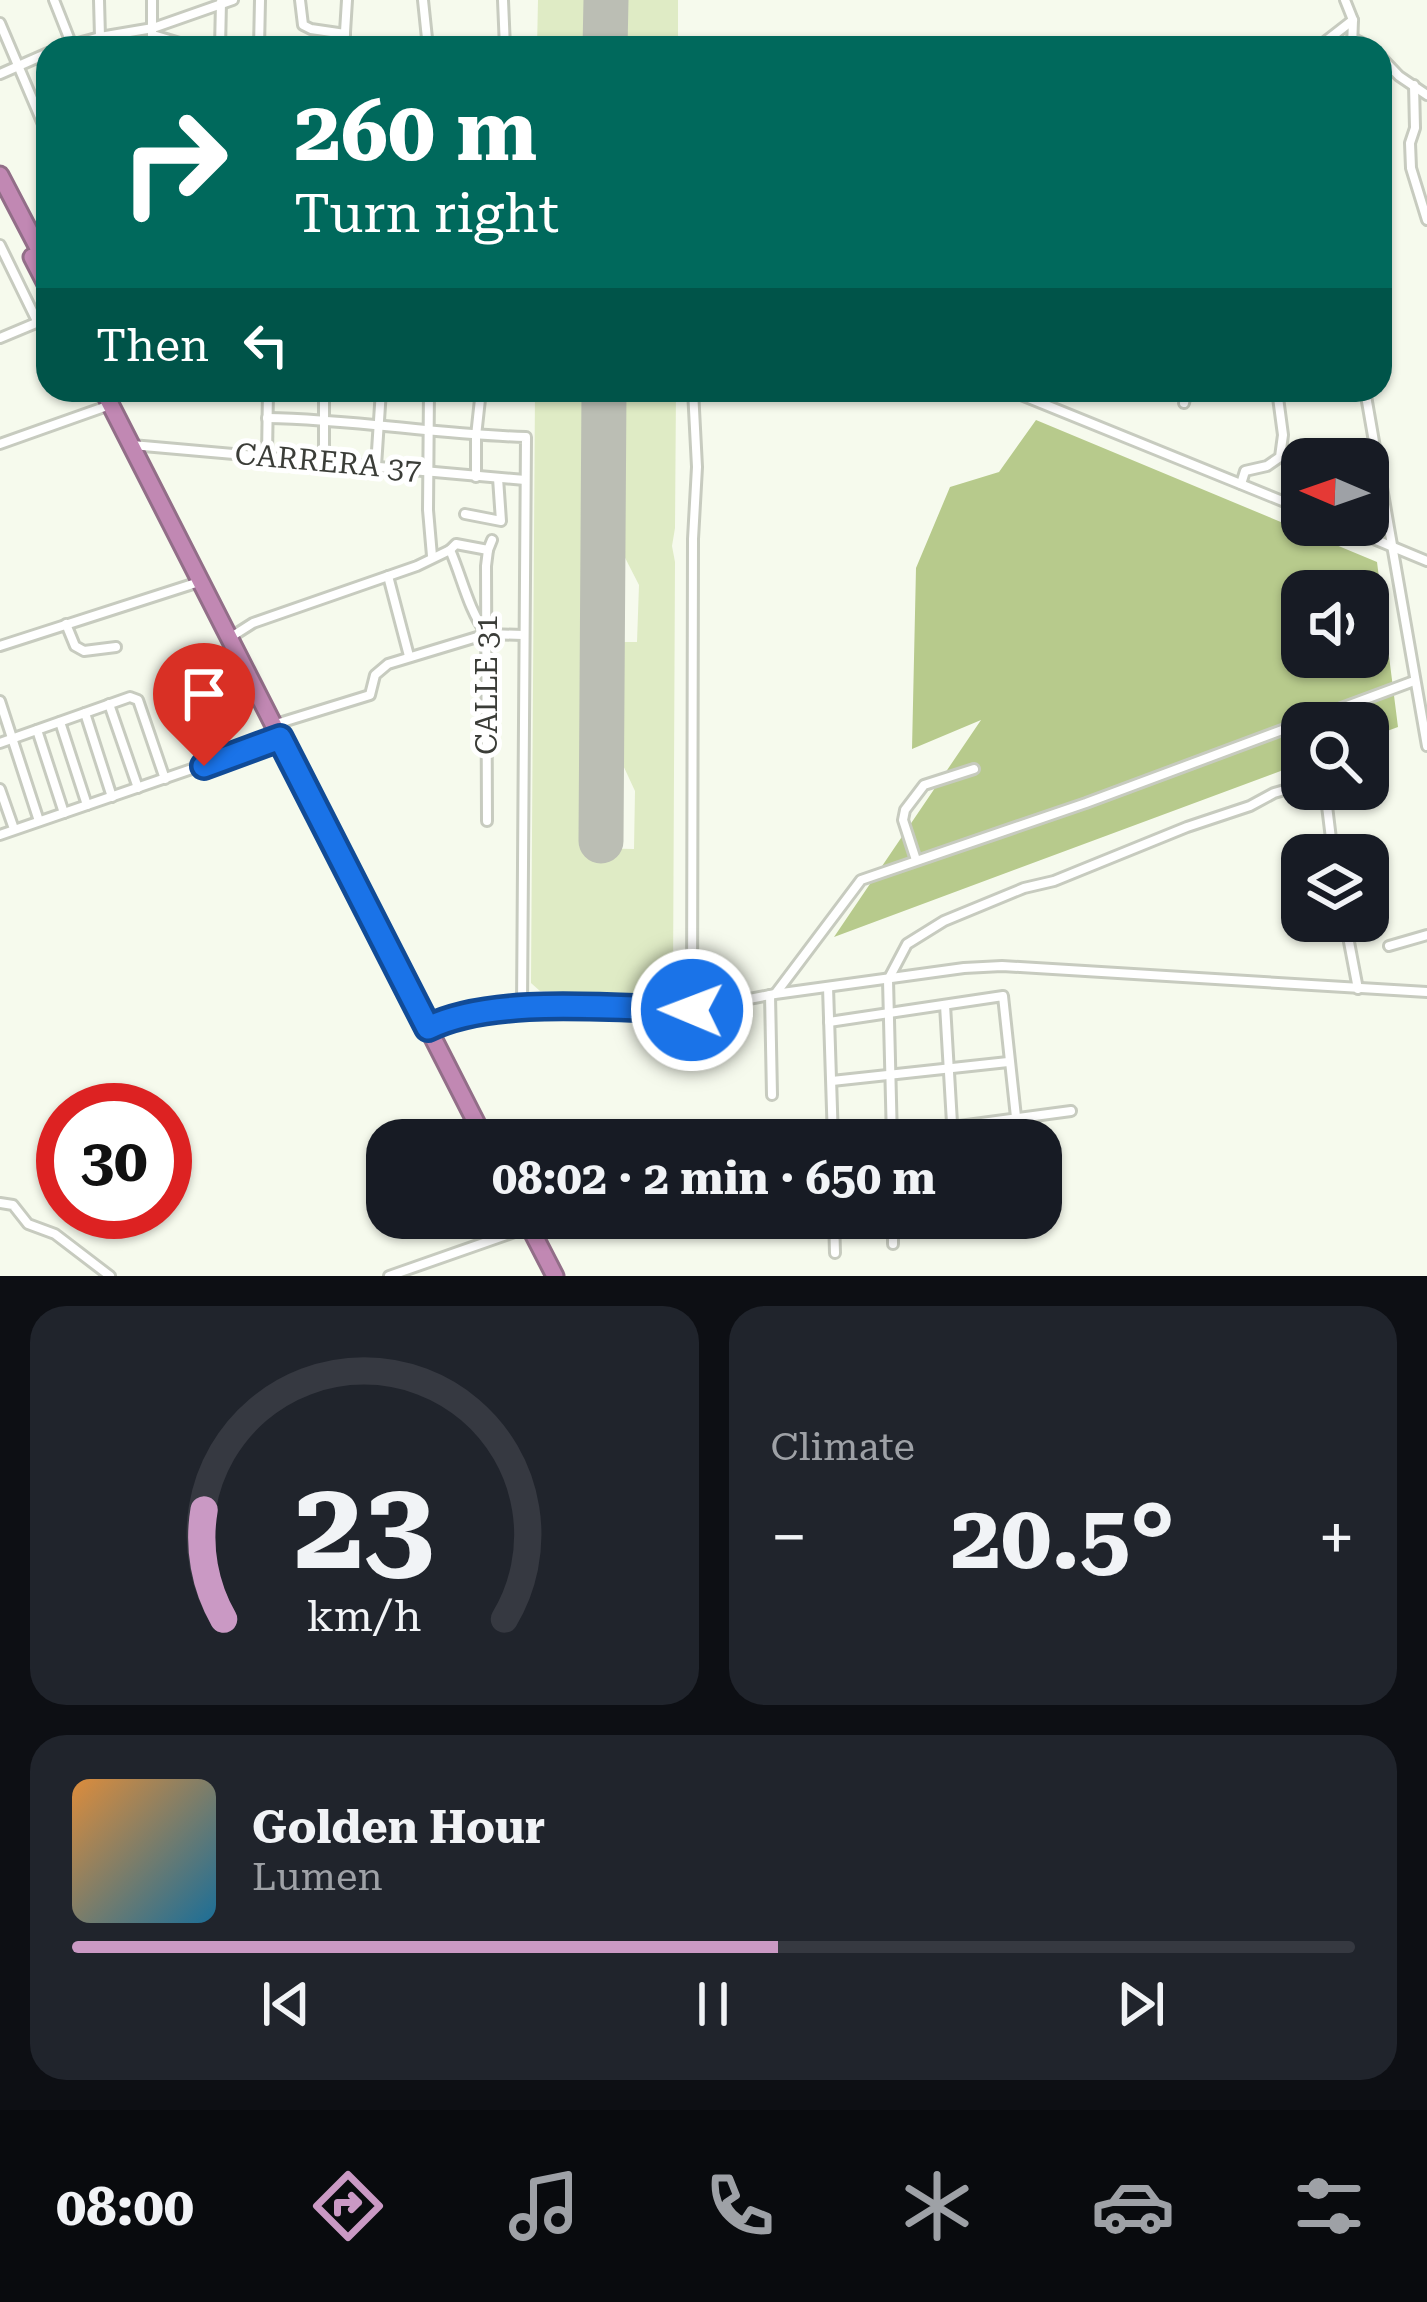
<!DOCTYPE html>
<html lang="en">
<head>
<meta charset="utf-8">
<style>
  :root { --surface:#171b24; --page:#20242c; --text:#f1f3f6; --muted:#9ea1a6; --line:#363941; --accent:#ca99c4 }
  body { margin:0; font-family:"Roboto Serif",serif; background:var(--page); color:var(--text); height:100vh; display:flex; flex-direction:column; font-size:45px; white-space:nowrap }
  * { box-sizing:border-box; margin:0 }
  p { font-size:39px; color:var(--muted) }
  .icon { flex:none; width:66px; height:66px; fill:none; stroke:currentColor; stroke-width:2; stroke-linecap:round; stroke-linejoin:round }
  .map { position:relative; height:1276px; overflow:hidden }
  .sheet { display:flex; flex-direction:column; gap:30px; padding:30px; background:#0d0f14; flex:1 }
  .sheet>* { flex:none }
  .banner { position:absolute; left:36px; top:36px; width:1356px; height:366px; border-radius:36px; box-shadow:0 3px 9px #0004; background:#00695c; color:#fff; overflow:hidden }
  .needle { width:78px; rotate:272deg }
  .buttons { position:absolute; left:1281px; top:438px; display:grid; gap:24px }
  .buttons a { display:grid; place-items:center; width:108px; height:108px; border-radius:24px; background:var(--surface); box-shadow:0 3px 9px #0004; font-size:60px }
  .speed { position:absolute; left:36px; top:1083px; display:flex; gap:24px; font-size:60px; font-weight:700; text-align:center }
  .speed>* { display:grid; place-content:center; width:156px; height:156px; border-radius:50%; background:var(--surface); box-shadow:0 3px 9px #0004; line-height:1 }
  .speed .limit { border:18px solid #d22; background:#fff; color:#111 }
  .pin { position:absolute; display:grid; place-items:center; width:102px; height:102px; color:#fff; margin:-123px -51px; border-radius:50% 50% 50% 0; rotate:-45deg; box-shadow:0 0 12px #0007 }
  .pin .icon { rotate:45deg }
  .me { position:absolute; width:132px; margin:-66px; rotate:271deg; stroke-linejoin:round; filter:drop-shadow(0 0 9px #0008) }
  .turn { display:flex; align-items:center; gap:42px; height:252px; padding:0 60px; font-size:54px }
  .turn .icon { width:156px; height:156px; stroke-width:2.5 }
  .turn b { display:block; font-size:84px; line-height:102px }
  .then { display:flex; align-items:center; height:114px; padding:0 60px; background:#0003; gap:24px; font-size:45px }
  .big { font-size:90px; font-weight:700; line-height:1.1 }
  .sheet .tile { flex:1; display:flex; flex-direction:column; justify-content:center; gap:18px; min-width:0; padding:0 42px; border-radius:36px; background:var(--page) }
  .sheet .dial { align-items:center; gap:0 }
  .dial svg { height:312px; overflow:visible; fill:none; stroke:var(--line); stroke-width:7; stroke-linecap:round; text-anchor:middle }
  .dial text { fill:var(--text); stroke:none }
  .song { display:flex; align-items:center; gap:36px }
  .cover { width:144px; height:144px; border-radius:18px; background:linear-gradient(135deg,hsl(30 70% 55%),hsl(200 70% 35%)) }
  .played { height:12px; border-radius:6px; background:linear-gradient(90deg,var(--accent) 55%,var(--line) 55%) }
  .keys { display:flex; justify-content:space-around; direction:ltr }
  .heat { display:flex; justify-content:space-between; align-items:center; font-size:66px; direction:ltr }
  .sheet .tiles { flex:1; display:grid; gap:30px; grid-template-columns:1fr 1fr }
  .tile:last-child { grid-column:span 2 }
  .trip { position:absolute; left:366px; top:1119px; width:696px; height:120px; border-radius:36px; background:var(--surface); box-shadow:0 3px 9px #0004; font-weight:700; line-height:120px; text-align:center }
  .dock { display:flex; height:192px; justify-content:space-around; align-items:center; background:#090b0e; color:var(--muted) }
  .dock .icon { width:84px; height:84px }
  .dock .selected { color:var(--accent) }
  .dock b { font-size:54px; color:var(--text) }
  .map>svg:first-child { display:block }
  .green { fill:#dfebc5 }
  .forest { fill:#b7ca8c; fill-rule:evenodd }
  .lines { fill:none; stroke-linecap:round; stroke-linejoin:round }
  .runway { stroke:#bbbeb4; stroke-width:45 }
  .street-casing { stroke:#c7cbbf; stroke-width:14 }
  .highway-casing { stroke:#926e88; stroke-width:21 }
  .street { stroke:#fff; stroke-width:8 }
  .highway { stroke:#c188b3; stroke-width:15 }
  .route-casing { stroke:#114b97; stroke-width:30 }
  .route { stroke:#1a73e8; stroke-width:21 }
  .labels { text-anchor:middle; stroke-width:10; stroke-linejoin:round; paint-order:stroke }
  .street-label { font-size:30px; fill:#3b3d38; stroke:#fff }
</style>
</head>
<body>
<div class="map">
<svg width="1427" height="1276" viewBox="0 0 1427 1276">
  <rect width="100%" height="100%" fill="#f6faed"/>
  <!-- green -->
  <g class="green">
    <polygon points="538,0 589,0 589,48 537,48"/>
    <rect x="620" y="0" width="58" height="48"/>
    <path d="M535 390H587L584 848 634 849 635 791 616 750 619 642H637L639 585 617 542 618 390H676L675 528 672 546 675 562 673 981 670 988C629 998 582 992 540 991L531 983Z"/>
  </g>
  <!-- forest -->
  <path class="forest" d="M1036 420 1377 562 1398 727 1368 738V723H1302V763L834 937 981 720 912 749 916 568 950 487 999 472ZM1302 591H1368V657H1302Z"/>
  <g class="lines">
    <!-- runway -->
    <g class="runway">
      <polyline points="605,48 606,0"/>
      <polyline points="601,841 604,390"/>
    </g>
    <!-- street casing -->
    <g class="street-casing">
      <g id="street">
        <polyline points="54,0 71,43"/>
        <polyline points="99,0 100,37"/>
        <polyline points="152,0 152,48"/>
        <polyline points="300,0 303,25 311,29 345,34"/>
        <polyline points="423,0 428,48"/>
        <polyline points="503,0 505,48"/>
        <polyline points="1345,0 1353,20 1352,48"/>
        <polyline points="0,23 48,136"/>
        <polyline points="153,35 196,48"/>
        <polyline points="1352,38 1372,48"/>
        <polyline points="60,48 100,37 153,28 233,0"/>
        <polyline points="220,48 221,2"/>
        <polyline points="259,48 260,0"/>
        <polyline points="344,48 347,0"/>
        <polyline points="1317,48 1353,20"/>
        <polyline points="1380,56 1399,76 1427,95"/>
        <polyline points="0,74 48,53"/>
        <polyline points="1414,85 1415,128 1410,143 1411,168 1427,220"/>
        <polyline points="0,245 38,323"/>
        <polyline points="0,338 48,318"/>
        <polyline points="324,390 324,460"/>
        <polyline points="429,390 428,510 432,556"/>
        <polyline points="1009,390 1302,509"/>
        <polyline points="1365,390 1427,746"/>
        <polyline points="1184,403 1187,390"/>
        <path d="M267 418C354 419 439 435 526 437L522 1007"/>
        <polyline points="0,444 110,405"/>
        <polyline points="132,445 525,480"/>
        <polyline points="267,456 268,390"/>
        <polyline points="376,466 381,390"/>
        <polyline points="476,477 476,436 481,390"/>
        <polyline points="1241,484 1245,471 1267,466 1280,457 1283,435 1277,390"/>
        <polyline points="465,514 501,521 498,478"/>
        <polyline points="1340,525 1427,561"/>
        <path d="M450 550C462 577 468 609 486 633"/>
        <polyline points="388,576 409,656"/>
        <polyline points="66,624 75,646 84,651 116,647"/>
        <polyline points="231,637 253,623 417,566 450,550 456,544 488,550"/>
        <polyline points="0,646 199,582"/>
        <polyline points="0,701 39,821"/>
        <polyline points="109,704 138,788"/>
        <polyline points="85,713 112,797"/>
        <polyline points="60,722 87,805"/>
        <polyline points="276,724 370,695 375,675 388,664 487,634 523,635"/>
        <polyline points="37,730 64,813"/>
        <polyline points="0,743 130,697 138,700 165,779"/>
        <polyline points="0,789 14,829"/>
        <polyline points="1321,789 1327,806 1333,855"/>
        <polyline points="487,821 486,566 488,550 492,540"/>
        <polyline points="0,835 279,739"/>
        <polyline points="916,860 903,820 905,810 924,785 974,769"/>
        <polyline points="1345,921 1358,989"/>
        <polyline points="1389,946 1427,935"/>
        <polyline points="828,987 833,1140"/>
        <polyline points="776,993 861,880 1086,803 1414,681"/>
        <polyline points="770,995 772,1095"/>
        <polyline points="945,1005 953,1140"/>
        <polyline points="692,1010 693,539 697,467 693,390"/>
        <polyline points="829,1022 1003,996 1016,1117"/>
        <polyline points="429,1027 445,1019 522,1007 692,1010 775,994 964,968 1002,966 1427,992"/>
        <polyline points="832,1081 1008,1062"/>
        <polyline points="952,1127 1071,1111"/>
        <polyline points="892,1140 888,980 907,944 944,921 1024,888 1054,881 1187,827 1250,806 1274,793 1302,785"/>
        <polyline points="0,1203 13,1205 28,1224 55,1234 110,1276"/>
        <polyline points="834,1218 835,1253"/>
        <polyline points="893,1218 893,1244"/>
        <polyline points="955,1218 955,1225"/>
        <polyline points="389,1276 529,1227"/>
      </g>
    </g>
    <!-- highway casing -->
    <g class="highway-casing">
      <g id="highway">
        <polyline points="0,175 48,267"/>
        <polyline points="32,257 48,288"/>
        <polyline points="103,390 485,1140"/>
        <polyline points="525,1218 555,1276"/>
      </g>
    </g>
    <!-- street -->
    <use href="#street" class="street"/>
    <!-- highway -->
    <use href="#highway" class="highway"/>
  </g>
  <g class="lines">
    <!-- route casing -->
    <g class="route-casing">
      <path id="route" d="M204 766 280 738 428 1028C495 995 617 1009 692 1010"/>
    </g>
    <!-- route -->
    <use href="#route" class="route"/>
  </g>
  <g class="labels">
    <!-- street labels -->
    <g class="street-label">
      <text transform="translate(328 462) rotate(5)" y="10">CARRERA 37</text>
      <text transform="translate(487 685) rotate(-90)" y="10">CALLE 31</text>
    </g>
  </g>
</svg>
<div class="buttons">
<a><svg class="needle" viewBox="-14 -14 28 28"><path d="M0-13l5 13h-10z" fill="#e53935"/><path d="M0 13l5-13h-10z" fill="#9ea1a6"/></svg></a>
<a><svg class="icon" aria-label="sound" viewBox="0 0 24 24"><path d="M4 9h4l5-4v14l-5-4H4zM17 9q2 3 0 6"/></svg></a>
<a><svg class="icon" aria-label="search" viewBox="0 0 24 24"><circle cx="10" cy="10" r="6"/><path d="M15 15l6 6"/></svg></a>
<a><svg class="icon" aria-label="layers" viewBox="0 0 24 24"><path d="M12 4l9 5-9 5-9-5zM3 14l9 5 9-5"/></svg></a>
</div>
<div class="speed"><div class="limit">30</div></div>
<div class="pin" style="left:204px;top:766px;background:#d93025"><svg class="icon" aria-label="arrive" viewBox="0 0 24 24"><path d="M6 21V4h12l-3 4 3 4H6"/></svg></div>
<svg class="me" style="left:692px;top:1010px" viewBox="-20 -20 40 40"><circle r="17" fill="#1a73e8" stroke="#fff" stroke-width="3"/><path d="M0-11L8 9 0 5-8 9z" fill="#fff"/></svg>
<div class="trip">08:02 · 2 min · 650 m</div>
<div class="banner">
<div class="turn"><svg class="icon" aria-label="right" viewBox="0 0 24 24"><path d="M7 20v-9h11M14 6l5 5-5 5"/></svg><div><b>260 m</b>Turn right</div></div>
<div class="then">Then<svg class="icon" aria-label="left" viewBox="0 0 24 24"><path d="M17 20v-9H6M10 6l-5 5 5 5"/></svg></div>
</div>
</div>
<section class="sheet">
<div class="tiles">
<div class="tile dial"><svg viewBox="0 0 100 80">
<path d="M14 69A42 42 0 1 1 86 69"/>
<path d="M14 69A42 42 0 0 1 9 41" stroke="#ca99c4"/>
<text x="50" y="56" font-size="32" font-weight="700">23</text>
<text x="50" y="72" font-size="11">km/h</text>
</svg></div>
<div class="tile"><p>Climate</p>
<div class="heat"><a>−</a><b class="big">20.5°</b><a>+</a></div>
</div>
<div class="tile">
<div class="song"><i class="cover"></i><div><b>Golden Hour</b><p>Lumen</p></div></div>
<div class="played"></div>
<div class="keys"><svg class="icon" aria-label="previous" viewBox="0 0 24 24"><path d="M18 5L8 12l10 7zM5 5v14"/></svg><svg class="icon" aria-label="pause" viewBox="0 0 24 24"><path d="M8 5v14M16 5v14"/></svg><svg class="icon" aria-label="next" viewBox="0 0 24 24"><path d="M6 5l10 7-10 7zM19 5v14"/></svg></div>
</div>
</div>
</section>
<nav class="dock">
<b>08:00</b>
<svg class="icon selected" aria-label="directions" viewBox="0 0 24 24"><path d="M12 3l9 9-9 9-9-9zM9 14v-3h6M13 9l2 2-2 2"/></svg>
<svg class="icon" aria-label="music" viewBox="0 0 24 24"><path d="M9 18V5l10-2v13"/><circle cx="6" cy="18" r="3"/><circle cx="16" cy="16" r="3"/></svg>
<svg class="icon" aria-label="phone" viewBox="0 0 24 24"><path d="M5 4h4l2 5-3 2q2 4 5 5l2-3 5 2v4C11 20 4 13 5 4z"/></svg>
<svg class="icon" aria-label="climate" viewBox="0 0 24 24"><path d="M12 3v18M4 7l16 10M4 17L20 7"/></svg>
<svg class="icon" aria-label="car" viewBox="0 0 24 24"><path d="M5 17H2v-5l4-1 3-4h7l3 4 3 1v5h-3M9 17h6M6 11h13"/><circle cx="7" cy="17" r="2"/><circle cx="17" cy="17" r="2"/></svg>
<svg class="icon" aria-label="filters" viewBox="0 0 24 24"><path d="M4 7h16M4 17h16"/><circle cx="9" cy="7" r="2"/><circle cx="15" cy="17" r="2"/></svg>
</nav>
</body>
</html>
